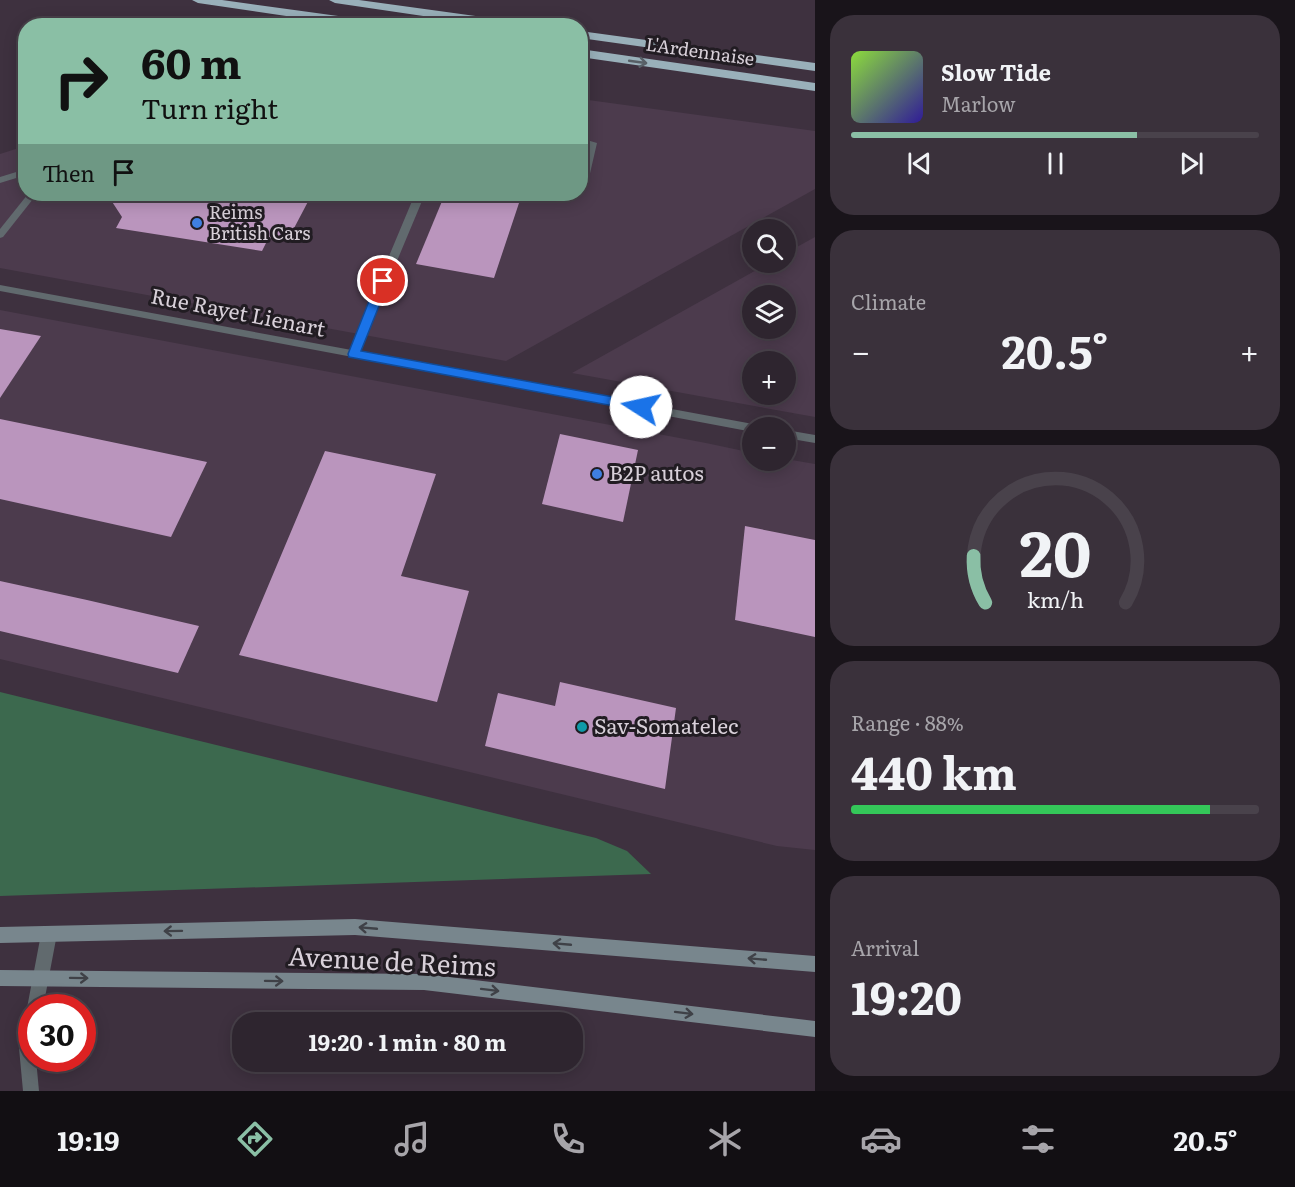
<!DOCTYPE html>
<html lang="en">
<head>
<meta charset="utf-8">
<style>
  :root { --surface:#2e252f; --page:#3a313b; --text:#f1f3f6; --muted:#a7a5aa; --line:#49424b; --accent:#8abfa5 }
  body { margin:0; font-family:Literata,serif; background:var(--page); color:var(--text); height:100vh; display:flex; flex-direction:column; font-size:22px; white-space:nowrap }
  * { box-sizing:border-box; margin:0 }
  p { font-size:20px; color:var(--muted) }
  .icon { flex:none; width:33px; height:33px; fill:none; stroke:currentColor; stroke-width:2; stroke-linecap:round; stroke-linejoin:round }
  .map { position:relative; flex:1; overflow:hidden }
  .panel { display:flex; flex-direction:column; gap:15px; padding:15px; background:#19141a; width:480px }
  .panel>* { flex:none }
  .guide { position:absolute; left:18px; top:18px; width:570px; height:183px; border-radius:24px; box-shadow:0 3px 15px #0003,0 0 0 2px var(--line); background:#8abfa5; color:#111; overflow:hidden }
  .buttons { position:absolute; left:742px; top:219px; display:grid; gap:12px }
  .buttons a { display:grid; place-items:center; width:54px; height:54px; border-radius:50%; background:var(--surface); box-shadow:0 3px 15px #0003,0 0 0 2px var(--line); font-size:30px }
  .speed { position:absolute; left:18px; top:994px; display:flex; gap:12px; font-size:30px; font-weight:700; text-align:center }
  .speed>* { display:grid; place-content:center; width:78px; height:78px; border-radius:50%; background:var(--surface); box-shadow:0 3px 15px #0003,0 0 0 2px var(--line); line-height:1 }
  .speed .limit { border:9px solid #d22; background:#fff; color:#111 }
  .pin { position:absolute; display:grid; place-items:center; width:51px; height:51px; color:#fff; margin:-26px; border:3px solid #fff; border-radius:50%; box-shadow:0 2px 6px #0007 }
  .me { position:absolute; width:66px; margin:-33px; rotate:280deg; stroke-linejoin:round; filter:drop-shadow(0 0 4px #0008) }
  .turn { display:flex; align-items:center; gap:21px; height:126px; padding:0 24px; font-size:27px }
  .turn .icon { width:78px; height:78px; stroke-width:2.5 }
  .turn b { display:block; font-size:42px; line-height:51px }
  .then { display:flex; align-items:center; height:57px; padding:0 24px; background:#0003; gap:12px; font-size:22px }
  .big { font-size:45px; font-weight:700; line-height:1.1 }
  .panel .tile { flex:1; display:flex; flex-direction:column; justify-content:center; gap:9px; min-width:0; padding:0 21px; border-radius:24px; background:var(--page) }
  .panel .dial { align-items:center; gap:0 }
  .dial svg { height:156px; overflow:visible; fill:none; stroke:var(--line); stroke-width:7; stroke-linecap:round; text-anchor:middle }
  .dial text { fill:var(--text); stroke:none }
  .song { display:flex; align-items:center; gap:18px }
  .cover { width:72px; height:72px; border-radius:9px; background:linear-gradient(135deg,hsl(90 70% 55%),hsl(250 70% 35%)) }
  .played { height:6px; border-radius:3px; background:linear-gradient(90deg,var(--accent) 70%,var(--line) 70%) }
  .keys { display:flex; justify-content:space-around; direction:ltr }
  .heat { display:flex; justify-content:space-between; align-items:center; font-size:33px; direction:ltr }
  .charge { height:9px; border-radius:4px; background:linear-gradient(90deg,#34c759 88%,var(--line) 0) }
  .trip { position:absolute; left:232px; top:1012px; width:351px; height:60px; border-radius:24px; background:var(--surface); box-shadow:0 3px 15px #0003,0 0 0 2px var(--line); font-weight:700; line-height:60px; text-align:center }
  .tab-bar { display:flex; height:96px; justify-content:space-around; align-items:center; background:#120f13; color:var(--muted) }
  .tab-bar .icon { width:42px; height:42px }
  .tab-bar .active { color:var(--accent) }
  .tab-bar b { font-size:27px; color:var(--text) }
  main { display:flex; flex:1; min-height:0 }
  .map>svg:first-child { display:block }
  .built { fill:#4c3b4d; fill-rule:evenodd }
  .green { fill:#3c694e }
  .building { fill:#ba95bd }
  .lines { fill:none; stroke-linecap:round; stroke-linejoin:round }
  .lane { fill:#616a6e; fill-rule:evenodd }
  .street { fill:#616a6e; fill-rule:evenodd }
  .secondary { fill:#78868d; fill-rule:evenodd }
  .highway { fill:#99b0ba; fill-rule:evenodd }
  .oneway { stroke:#575f66 }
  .oneway2 { stroke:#3f4147 }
  .route { fill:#1a73e8; stroke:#114b97; stroke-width:1.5 }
  .shop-dot { fill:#3f7fe0; stroke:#211c22; stroke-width:2 }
  .culture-dot { fill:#0f9aa8; stroke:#211c22; stroke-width:2 }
  .labels { text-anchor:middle; stroke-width:6; stroke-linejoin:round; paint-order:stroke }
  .far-street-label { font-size:18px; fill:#d8d0d9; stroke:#211c22 }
  .far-poi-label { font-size:18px; fill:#d8d0d9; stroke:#211c22; text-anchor:start }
  .street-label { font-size:21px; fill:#d8d0d9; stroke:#211c22 }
  .poi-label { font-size:21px; fill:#d8d0d9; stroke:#211c22; text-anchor:start }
  .near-street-label { font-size:26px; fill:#d8d0d9; stroke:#211c22 }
</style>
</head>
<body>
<main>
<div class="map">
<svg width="815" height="1091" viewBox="0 0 815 1091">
  <rect width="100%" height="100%" fill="#3e313f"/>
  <!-- built -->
  <g class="built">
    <polygon points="581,99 815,131 815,189 506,361 0,268 0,154 25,146 26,194 580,194"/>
    <path d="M815 237V417L572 373 769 263 786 262V253ZM753 296H786V328H753ZM753 362H786V394H753Z"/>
    <polygon points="0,310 706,443 753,453 753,460 786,459 815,464 815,850 777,846 0,659"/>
  </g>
  <!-- green -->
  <polygon class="green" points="0,692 596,838 627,851 651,874 0,896"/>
  <!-- building -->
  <g class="building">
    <polygon points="107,194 312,194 292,232 268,239 262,251 116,228 122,217"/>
    <polygon points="445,194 522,194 494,278 416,264"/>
    <polygon points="0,329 41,336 0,398"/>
    <polygon points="0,419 78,435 207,462 171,537 0,499"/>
    <polygon points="560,434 638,450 623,522 542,504"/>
    <polygon points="325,451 436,474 401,576 469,591 437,702 239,655"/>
    <polygon points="745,526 815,540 815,637 735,620"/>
    <polygon points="0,581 87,600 199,626 178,673 0,631"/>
    <polygon points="560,682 676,708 665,789 485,746 498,693 555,706"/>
  </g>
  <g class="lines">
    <!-- lane -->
    <g class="lane">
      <polygon points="580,138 597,143 588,182 583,185 580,184 580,174 588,145 580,144"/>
      <polygon points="26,169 26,175 0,183 0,177"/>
      <polygon points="28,194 37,194 3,237 0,238 0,229"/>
      <polygon points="415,194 425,194 358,354 357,357 349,357 348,354"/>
    </g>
    <!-- street -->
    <g class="street">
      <polygon points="0,285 753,424 758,428 753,428 753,432 0,291"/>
      <polygon points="786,430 815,435 815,443 786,438"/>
      <polygon points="49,926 54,929 57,934 43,1008 32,1008 32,1014 27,1008 41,934 44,929"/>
      <polygon points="32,1018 32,1059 36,1059 39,1091 23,1091 19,1048 26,1020"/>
    </g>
    <!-- secondary -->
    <g class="secondary">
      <polygon points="355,919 815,956 815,972 355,935 0,943 0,927"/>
      <polygon points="0,970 424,974 815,1021 815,1037 424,990 0,986"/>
    </g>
    <!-- highway -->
    <g class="highway">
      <polygon points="192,0 222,0 382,22 388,26 354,26 198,3"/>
      <polygon points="329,0 359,0 519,22 525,26 491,26 335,3"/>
      <polygon points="580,31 815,63 815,71 580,38"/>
      <polygon points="580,49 815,83 815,91 580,57"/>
    </g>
  </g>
  <!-- one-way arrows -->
  <defs><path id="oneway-shaft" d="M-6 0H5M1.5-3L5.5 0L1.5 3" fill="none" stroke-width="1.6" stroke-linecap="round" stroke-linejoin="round" transform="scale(1.5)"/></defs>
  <use class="oneway" href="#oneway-shaft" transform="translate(638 62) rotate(8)"/>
  <g class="oneway2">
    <use href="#oneway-shaft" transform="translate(368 928) rotate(-175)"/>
    <use href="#oneway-shaft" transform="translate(173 931) rotate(179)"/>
    <use href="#oneway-shaft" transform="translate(562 944) rotate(-175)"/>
    <use href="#oneway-shaft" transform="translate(757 959) rotate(-175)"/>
    <use href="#oneway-shaft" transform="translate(79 978) rotate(1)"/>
    <use href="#oneway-shaft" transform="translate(274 981) rotate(1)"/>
    <use href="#oneway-shaft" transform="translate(490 990) rotate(7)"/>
    <use href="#oneway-shaft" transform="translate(684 1013) rotate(7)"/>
  </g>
  <!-- route -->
  <polygon class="route" points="383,278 389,281 361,351 641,402 647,407 641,411 349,357 348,354 377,281"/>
  <!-- markers -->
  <g class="shop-dot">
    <circle cx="197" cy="223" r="6"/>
    <circle cx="597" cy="474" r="6"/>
  </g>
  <circle class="culture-dot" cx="582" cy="727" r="6"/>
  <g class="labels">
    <!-- far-street labels -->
    <g class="far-street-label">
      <text transform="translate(700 52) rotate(8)" y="6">L'Ardennaise</text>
    </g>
    <!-- far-poi labels -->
    <g class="far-poi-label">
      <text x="209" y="219">Reims<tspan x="209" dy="21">British Cars</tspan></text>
    </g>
    <!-- street labels -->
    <g class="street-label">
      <text transform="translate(238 313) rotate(11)" y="7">Rue Rayet Lienart</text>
    </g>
    <!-- poi labels -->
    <g class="poi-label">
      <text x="609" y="481">B2P autos</text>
      <text x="594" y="734">Sav-Somatelec</text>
    </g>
    <!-- near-street labels -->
    <g class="near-street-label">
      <text transform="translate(392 962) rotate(3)" y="9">Avenue de Reims</text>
    </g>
  </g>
</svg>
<div class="buttons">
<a><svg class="icon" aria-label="search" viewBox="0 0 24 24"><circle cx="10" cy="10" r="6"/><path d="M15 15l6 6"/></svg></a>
<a><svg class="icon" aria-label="layers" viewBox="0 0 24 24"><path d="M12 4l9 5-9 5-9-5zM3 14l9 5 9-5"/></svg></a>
<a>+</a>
<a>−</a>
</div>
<div class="speed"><div class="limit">30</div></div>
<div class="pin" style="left:383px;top:281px;background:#d93025"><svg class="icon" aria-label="arrive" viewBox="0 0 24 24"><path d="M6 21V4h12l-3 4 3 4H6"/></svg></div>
<svg class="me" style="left:641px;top:407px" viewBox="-20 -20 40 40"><circle r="19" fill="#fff"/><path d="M0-13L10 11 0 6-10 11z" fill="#1a73e8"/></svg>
<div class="trip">19:20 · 1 min · 80 m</div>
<div class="guide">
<div class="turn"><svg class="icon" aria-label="right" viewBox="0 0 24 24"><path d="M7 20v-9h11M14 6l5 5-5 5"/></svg><div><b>60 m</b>Turn right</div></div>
<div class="then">Then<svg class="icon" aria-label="arrive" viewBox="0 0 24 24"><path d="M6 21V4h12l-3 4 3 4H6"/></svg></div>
</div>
</div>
<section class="panel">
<div class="tile">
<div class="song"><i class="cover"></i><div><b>Slow Tide</b><p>Marlow</p></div></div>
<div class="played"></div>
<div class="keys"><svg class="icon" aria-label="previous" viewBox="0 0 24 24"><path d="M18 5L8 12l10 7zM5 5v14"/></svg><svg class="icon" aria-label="pause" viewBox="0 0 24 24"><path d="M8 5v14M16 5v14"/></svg><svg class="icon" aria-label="next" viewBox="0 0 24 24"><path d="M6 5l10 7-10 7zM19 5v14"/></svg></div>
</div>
<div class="tile"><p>Climate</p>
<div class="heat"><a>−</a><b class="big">20.5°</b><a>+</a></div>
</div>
<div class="tile dial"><svg viewBox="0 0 100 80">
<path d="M14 69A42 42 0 1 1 86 69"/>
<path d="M14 69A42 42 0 0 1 8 45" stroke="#8abfa5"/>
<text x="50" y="56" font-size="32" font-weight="700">20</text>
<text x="50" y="72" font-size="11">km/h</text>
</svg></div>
<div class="tile"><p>Range · 88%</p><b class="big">440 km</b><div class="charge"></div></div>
<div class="tile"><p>Arrival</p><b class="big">19:20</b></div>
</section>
</main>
<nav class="tab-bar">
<b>19:19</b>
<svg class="icon active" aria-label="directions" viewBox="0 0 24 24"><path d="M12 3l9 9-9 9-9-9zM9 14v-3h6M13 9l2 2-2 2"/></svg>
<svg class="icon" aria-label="music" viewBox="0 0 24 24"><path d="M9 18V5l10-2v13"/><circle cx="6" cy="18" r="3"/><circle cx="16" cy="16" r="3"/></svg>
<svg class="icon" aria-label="phone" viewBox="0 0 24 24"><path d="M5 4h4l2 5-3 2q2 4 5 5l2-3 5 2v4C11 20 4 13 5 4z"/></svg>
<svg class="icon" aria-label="climate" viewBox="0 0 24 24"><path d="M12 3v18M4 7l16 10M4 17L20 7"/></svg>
<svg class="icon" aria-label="car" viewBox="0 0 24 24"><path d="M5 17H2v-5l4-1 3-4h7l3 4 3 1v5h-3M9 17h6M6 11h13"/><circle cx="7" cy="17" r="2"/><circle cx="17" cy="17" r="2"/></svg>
<svg class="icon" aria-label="filters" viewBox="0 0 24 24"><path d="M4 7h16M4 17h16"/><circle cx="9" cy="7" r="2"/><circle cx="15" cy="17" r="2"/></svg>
<b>20.5°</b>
</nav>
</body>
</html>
